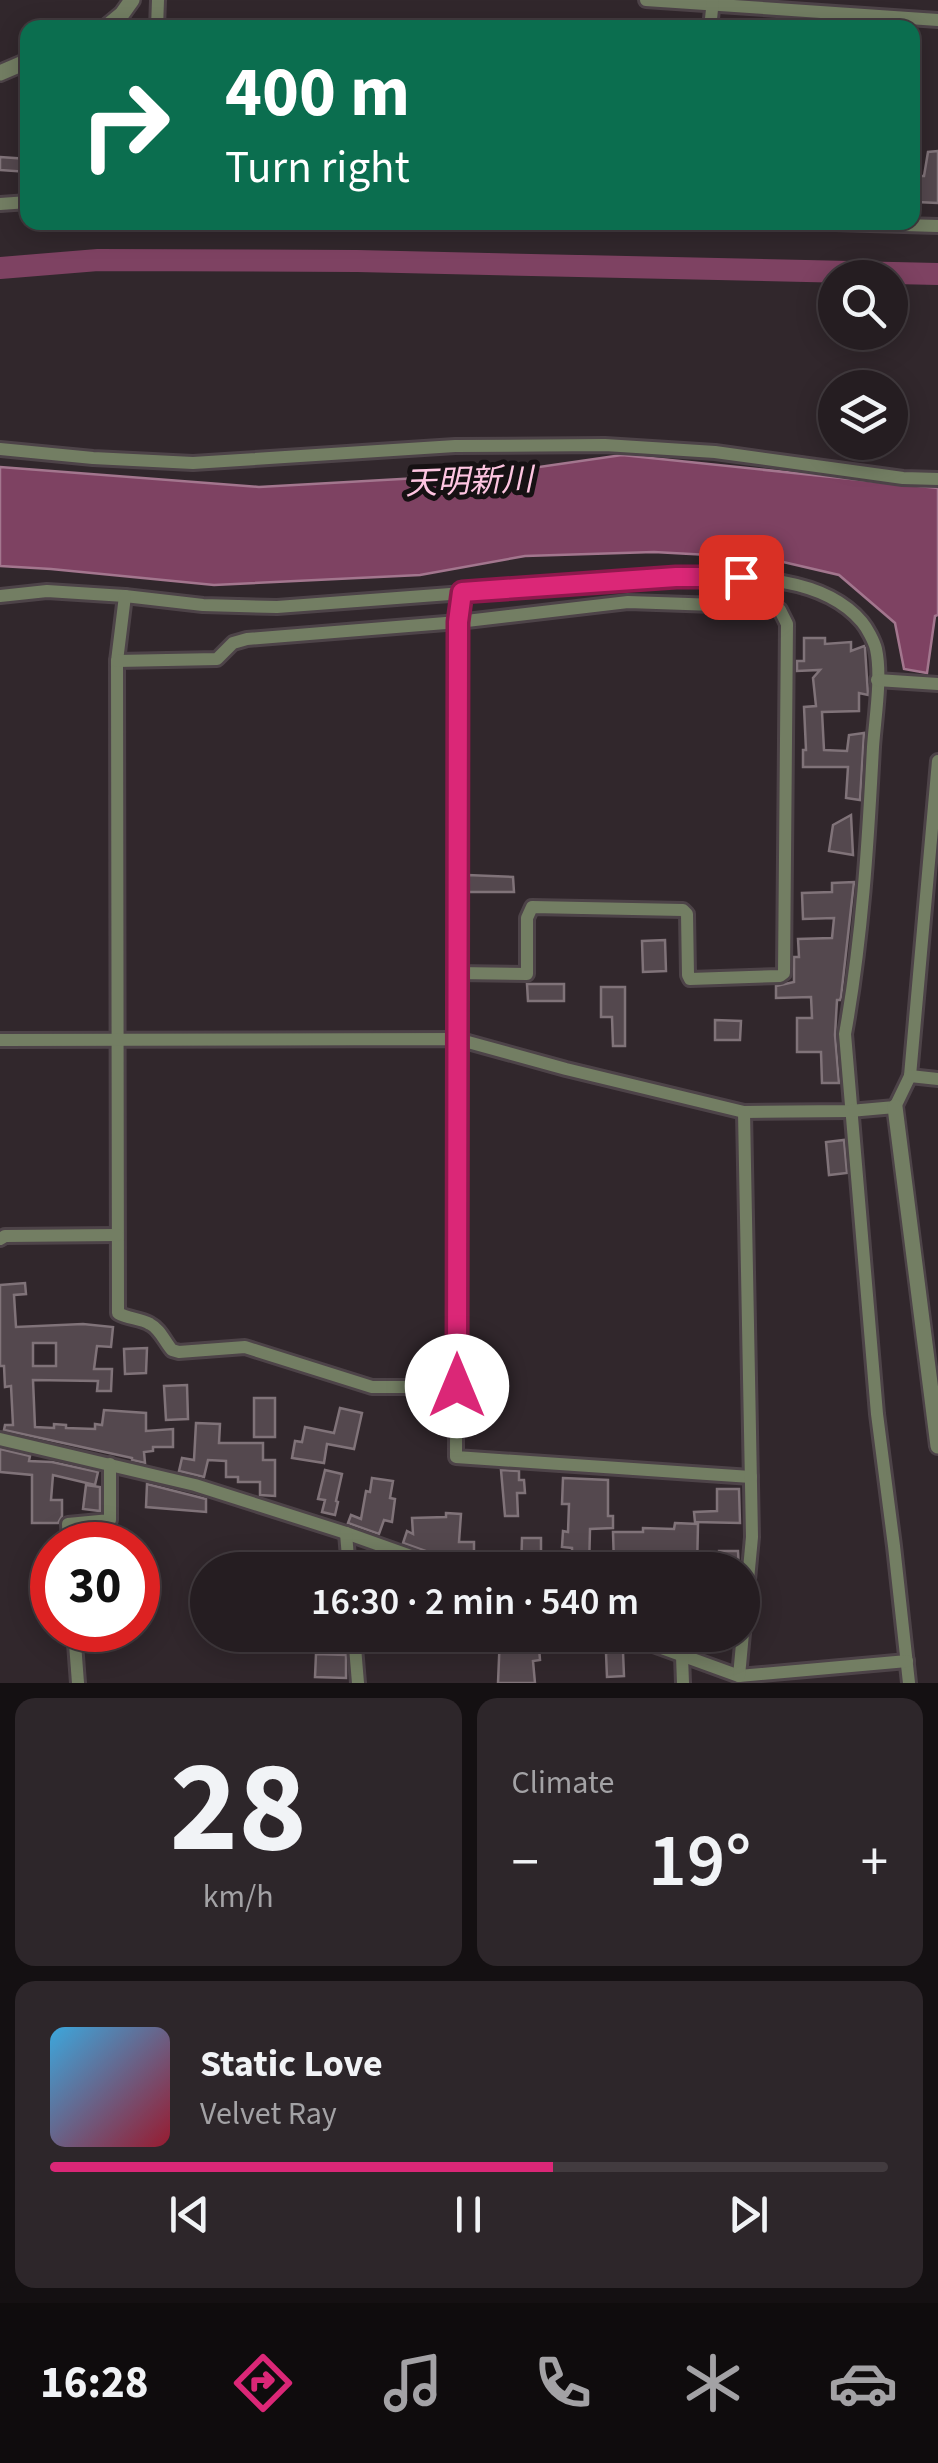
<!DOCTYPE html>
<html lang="en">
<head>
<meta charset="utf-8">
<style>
  :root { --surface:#251d21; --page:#2d262a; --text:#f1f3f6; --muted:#a3a2a5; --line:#423b3f; --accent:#db2777 }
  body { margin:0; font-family:"Source Sans 3","Noto Sans JP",sans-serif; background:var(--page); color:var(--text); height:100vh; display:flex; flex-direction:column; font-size:38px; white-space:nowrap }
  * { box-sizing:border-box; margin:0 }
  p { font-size:32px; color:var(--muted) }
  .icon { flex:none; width:55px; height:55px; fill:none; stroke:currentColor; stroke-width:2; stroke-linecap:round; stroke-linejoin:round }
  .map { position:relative; height:1683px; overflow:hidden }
  .drawer { display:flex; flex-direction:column; gap:15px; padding:15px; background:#141012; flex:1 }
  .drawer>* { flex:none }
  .hud { position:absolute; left:20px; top:20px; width:900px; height:210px; border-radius:20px; box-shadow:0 5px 25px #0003,0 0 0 2px var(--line); background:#0b6e4f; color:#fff; overflow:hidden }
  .tools { position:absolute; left:818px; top:260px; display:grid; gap:20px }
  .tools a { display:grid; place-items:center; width:90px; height:90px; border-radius:50%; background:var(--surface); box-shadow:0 5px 25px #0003,0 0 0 2px var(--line); font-size:50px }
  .speed { position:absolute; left:30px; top:1522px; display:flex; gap:20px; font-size:50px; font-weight:700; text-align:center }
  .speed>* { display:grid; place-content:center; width:130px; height:130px; border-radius:50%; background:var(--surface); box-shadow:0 5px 25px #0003,0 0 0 2px var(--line); line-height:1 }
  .speed .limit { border:15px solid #d22; background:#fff; color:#111 }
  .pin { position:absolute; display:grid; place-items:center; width:85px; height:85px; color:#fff; margin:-42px; border-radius:20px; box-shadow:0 5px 15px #0006 }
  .me { position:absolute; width:110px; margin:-55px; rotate:0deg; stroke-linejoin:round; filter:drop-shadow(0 0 8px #0008) }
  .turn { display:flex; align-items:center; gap:35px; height:210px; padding:0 40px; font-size:45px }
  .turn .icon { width:130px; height:130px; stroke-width:2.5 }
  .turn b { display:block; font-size:70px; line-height:85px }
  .big { font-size:75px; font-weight:600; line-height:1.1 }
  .drawer .card { flex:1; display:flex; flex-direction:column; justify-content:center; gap:15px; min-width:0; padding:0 35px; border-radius:20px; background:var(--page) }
  .drawer .dial { align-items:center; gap:0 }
  .dial b { font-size:130px; line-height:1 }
  .song { display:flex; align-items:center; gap:30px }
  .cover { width:120px; height:120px; border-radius:15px; background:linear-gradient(135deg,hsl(200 70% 55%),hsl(350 70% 35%)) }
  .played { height:10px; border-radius:5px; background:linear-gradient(90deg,var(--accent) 60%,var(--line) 60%) }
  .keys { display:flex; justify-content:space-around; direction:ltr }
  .heat { display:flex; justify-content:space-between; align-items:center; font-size:55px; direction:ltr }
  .drawer .tiles { flex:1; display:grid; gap:15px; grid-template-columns:1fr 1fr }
  .card:last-child { grid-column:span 2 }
  .trip { position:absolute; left:190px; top:1552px; width:570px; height:100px; border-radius:50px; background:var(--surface); box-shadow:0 5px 25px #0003,0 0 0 2px var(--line); font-weight:600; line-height:100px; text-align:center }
  .dock { display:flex; height:160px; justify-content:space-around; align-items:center; background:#0f0c0d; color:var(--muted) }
  .dock .icon { width:70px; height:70px }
  .dock .selected { color:var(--accent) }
  .dock b { font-size:45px; color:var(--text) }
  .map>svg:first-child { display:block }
  .water { fill:#7e4262; stroke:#a3768e; stroke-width:2.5 }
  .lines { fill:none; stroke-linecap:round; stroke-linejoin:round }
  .river { stroke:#7e4262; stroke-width:22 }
  .building { fill:#54484e; stroke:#807379; stroke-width:2.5; fill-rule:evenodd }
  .minor-casing { stroke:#4d4348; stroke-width:18 }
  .tertiary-casing { stroke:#4d4348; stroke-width:20 }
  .minor { stroke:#737e63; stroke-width:12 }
  .tertiary { stroke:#737e63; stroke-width:15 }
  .route-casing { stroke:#8e194d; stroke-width:25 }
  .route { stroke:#db2777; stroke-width:18 }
  .labels { text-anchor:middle; stroke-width:10; stroke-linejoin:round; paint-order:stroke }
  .water-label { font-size:32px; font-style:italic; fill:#fec5e1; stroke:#161113 }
</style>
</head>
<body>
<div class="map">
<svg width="938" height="1683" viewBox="0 0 938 1683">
  <rect width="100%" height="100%" fill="#31272c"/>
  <!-- water -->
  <polygon class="water" points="622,455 938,488 938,615 935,616 927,673 904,669 895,623 839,575 766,558 654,552 525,556 420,575 214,585 51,569 0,566 0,467 259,487 490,474"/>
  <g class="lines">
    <!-- river -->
    <polyline class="river" points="0,268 98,260 357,261 938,274"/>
  </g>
  <!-- building -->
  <g class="building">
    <polygon points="938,151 938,203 917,202 920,176 924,176 928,152"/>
    <polygon points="0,157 28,159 28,172 0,170"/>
    <polygon points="804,638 825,638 825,644 851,642 851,651 864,646 865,648 868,695 859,693 859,711 822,712 824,750 847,751 849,735 864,733 860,800 846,798 848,767 803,767 803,750 806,750 804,707 816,706 813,678 820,670 797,671 797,661 804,661"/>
    <polygon points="851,815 853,855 829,851 833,825"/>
    <polygon points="467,875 513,877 514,892 467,892"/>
    <polygon points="854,882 841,997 840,1000 837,1000 835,1035 839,1083 822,1083 821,1052 797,1052 797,1018 812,1018 811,997 776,998 776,986 794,982 794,957 799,957 798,939 832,938 834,918 803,919 802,893 832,892 832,883"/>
    <polygon points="665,940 666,971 643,972 642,941"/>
    <polygon points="527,984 564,984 564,1001 528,1001"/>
    <polygon points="601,987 625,987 625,1046 613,1046 612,1017 601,1017"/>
    <polygon points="715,1020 741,1021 740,1040 715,1040"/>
    <polygon points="844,1140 847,1173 829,1175 826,1142"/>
    <path d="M25 1283 26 1294 14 1295 16 1327 83 1324 113 1327 111 1347 97 1346 94 1369H112L111 1391H97L98 1381 33 1380 35 1427 54 1428V1424L66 1425V1428L95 1429V1424L102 1425 104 1410 146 1413V1431L173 1429V1447H153V1451L144 1452 145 1463 132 1460V1458L4 1430 5 1425H13L11 1386 5 1387 4 1366H0V1285ZM33 1343H56V1366H33Z"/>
    <polygon points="147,1348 146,1373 125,1374 124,1349"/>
    <polygon points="187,1385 188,1419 166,1420 164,1386"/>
    <rect x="423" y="1397" width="23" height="23"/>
    <rect x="254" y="1398" width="21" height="39"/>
    <polygon points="340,1408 362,1413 354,1449 327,1444 324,1463 292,1458 295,1441 302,1442 305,1427 334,1433"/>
    <polygon points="196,1423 220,1424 219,1443 263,1443 263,1460 275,1460 275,1496 260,1495 260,1482 238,1482 238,1477 226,1477 226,1461 208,1460 204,1477 179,1471 182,1458 194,1460"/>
    <polygon points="0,1449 30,1456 29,1461 52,1462 98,1472 95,1485 53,1475 51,1500 62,1500 62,1516 58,1523 32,1523 32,1475 0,1472"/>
    <polygon points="325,1470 342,1474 336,1501 338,1502 335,1515 322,1512 325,1500 318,1499"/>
    <polygon points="501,1470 519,1471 519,1480 524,1480 525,1493 517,1493 518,1516 505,1516"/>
    <polygon points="372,1478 393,1481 390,1498 395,1499 392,1522 384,1520 379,1534 348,1523 351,1515 361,1519 366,1491 370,1492"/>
    <polygon points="563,1478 608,1480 608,1516 613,1516 613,1528 590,1529 589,1570 573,1570 572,1548 562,1547 563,1531 568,1532 569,1504 562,1504"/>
    <polygon points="147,1484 206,1499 206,1512 146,1507"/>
    <polygon points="86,1485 100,1487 100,1511 83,1509"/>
    <polygon points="717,1489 739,1489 740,1523 695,1522 694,1512 717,1511"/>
    <polygon points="446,1513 461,1514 459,1542 474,1542 474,1555 451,1555 451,1559 448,1559 403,1543 407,1531 413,1534 412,1518 446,1517"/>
    <polygon points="675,1523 698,1524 697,1570 637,1570 637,1564 614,1565 613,1532 643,1532 643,1528 674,1529"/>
    <polygon points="522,1538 541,1538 541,1570 521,1570"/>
    <polygon points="719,1551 738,1551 739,1570 719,1570"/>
    <polygon points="500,1635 538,1635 540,1660 533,1661 535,1683 498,1683"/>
    <polygon points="623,1652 624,1676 607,1677 606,1653"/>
    <polygon points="316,1654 346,1655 346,1678 315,1677"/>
  </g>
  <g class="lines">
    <!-- minor casing -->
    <g class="minor-casing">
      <g id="minor">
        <polyline points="646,0 938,20"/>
        <polyline points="157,28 158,0"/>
        <polyline points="710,28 713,0"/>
        <polyline points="0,204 28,202"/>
        <polyline points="801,222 938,226"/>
        <polyline points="0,449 93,458 193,463 455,446 605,445 715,452 903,478 938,479"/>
        <polyline points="462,592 458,622 456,1457 751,1477"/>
        <path d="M0 596 47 591 125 596 203 605 277 607 676 577C735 577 820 572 862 622 867 628 874 641 876 649 882 677 875 718 873 747 868 843 862 940 845 1034L877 1414 894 1546 909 1683"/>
        <path d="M125 596 117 661 118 1313C128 1319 140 1318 150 1324 160 1329 165 1342 172 1350L179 1352 245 1347 372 1387H457"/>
        <polyline points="117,661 217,659 233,643 247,639 458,622 628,602 775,607 780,610 787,624 784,973 780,976 690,979 688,975 687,914 683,910 532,907 527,918 527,974 456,973"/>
        <polyline points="877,680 938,684"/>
        <polyline points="0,1040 457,1039 566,1069 744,1112 850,1111 895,1107 910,1076 938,761"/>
        <polyline points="910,1076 938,1079"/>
        <polyline points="0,1239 5,1236 117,1235"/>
        <polyline points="0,1439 195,1485 346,1533 450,1570"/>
        <polyline points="346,1533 349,1570"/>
        <polyline points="69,1545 68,1524 110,1520 110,1464"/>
        <polyline points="74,1630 78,1683"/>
        <polyline points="354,1635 358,1683"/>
        <polyline points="626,1635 739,1676 907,1661"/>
        <polyline points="682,1656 683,1683"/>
        <polyline points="739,1676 752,1537 744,1112"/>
      </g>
    </g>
    <!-- tertiary casing -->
    <g class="tertiary-casing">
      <g id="tertiary">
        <polyline points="105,28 122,14 132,0"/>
        <polyline points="0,73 28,61"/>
        <polyline points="895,1107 938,1446"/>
      </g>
    </g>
    <!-- minor -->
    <use href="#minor" class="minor"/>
    <!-- tertiary -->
    <use href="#tertiary" class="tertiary"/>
  </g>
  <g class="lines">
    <!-- route casing -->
    <g class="route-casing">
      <polyline id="route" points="457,1386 458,622 462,592 676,577 741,577"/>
    </g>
    <!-- route -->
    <use href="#route" class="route"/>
  </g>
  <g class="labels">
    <!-- water labels -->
    <g class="water-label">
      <text transform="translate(469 481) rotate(-2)" y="11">天明新川</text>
    </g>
  </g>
</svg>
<div class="tools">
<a><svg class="icon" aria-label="search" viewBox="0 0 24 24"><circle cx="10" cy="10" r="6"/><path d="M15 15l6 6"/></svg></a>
<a><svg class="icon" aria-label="layers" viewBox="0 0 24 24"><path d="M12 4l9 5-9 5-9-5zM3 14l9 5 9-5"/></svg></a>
</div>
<div class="speed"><div class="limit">30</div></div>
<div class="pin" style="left:741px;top:577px;background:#d93025"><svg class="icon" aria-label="arrive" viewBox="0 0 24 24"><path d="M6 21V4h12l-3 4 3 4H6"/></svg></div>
<svg class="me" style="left:457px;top:1386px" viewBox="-20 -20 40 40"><circle r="19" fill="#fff"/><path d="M0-13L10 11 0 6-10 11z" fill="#db2777"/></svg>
<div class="trip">16:30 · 2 min · 540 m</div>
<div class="hud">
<div class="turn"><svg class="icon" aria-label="right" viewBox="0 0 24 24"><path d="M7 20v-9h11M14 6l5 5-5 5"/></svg><div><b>400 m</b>Turn right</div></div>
</div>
</div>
<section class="drawer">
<div class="tiles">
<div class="card dial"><b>28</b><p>km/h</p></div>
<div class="card"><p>Climate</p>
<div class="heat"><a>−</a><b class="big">19°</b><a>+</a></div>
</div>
<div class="card">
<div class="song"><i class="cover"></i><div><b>Static Love</b><p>Velvet Ray</p></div></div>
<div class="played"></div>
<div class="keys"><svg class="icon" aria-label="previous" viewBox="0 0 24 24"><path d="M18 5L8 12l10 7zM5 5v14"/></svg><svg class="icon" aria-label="pause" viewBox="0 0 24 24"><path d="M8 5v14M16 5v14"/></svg><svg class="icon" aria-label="next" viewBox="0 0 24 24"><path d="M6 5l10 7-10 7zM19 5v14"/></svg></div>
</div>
</div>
</section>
<nav class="dock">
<b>16:28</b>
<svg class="icon selected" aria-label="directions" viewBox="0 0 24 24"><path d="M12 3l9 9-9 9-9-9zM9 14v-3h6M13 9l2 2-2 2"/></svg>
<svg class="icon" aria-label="music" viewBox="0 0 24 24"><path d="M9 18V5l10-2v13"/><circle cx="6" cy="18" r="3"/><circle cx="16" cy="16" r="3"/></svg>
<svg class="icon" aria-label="phone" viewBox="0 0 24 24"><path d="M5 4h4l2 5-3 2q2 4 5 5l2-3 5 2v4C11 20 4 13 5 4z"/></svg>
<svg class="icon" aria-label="climate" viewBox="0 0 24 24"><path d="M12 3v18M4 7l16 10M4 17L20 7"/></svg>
<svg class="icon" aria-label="car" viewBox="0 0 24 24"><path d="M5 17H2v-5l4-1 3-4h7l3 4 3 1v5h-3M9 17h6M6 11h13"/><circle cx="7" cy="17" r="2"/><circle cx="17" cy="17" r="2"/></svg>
</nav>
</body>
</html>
